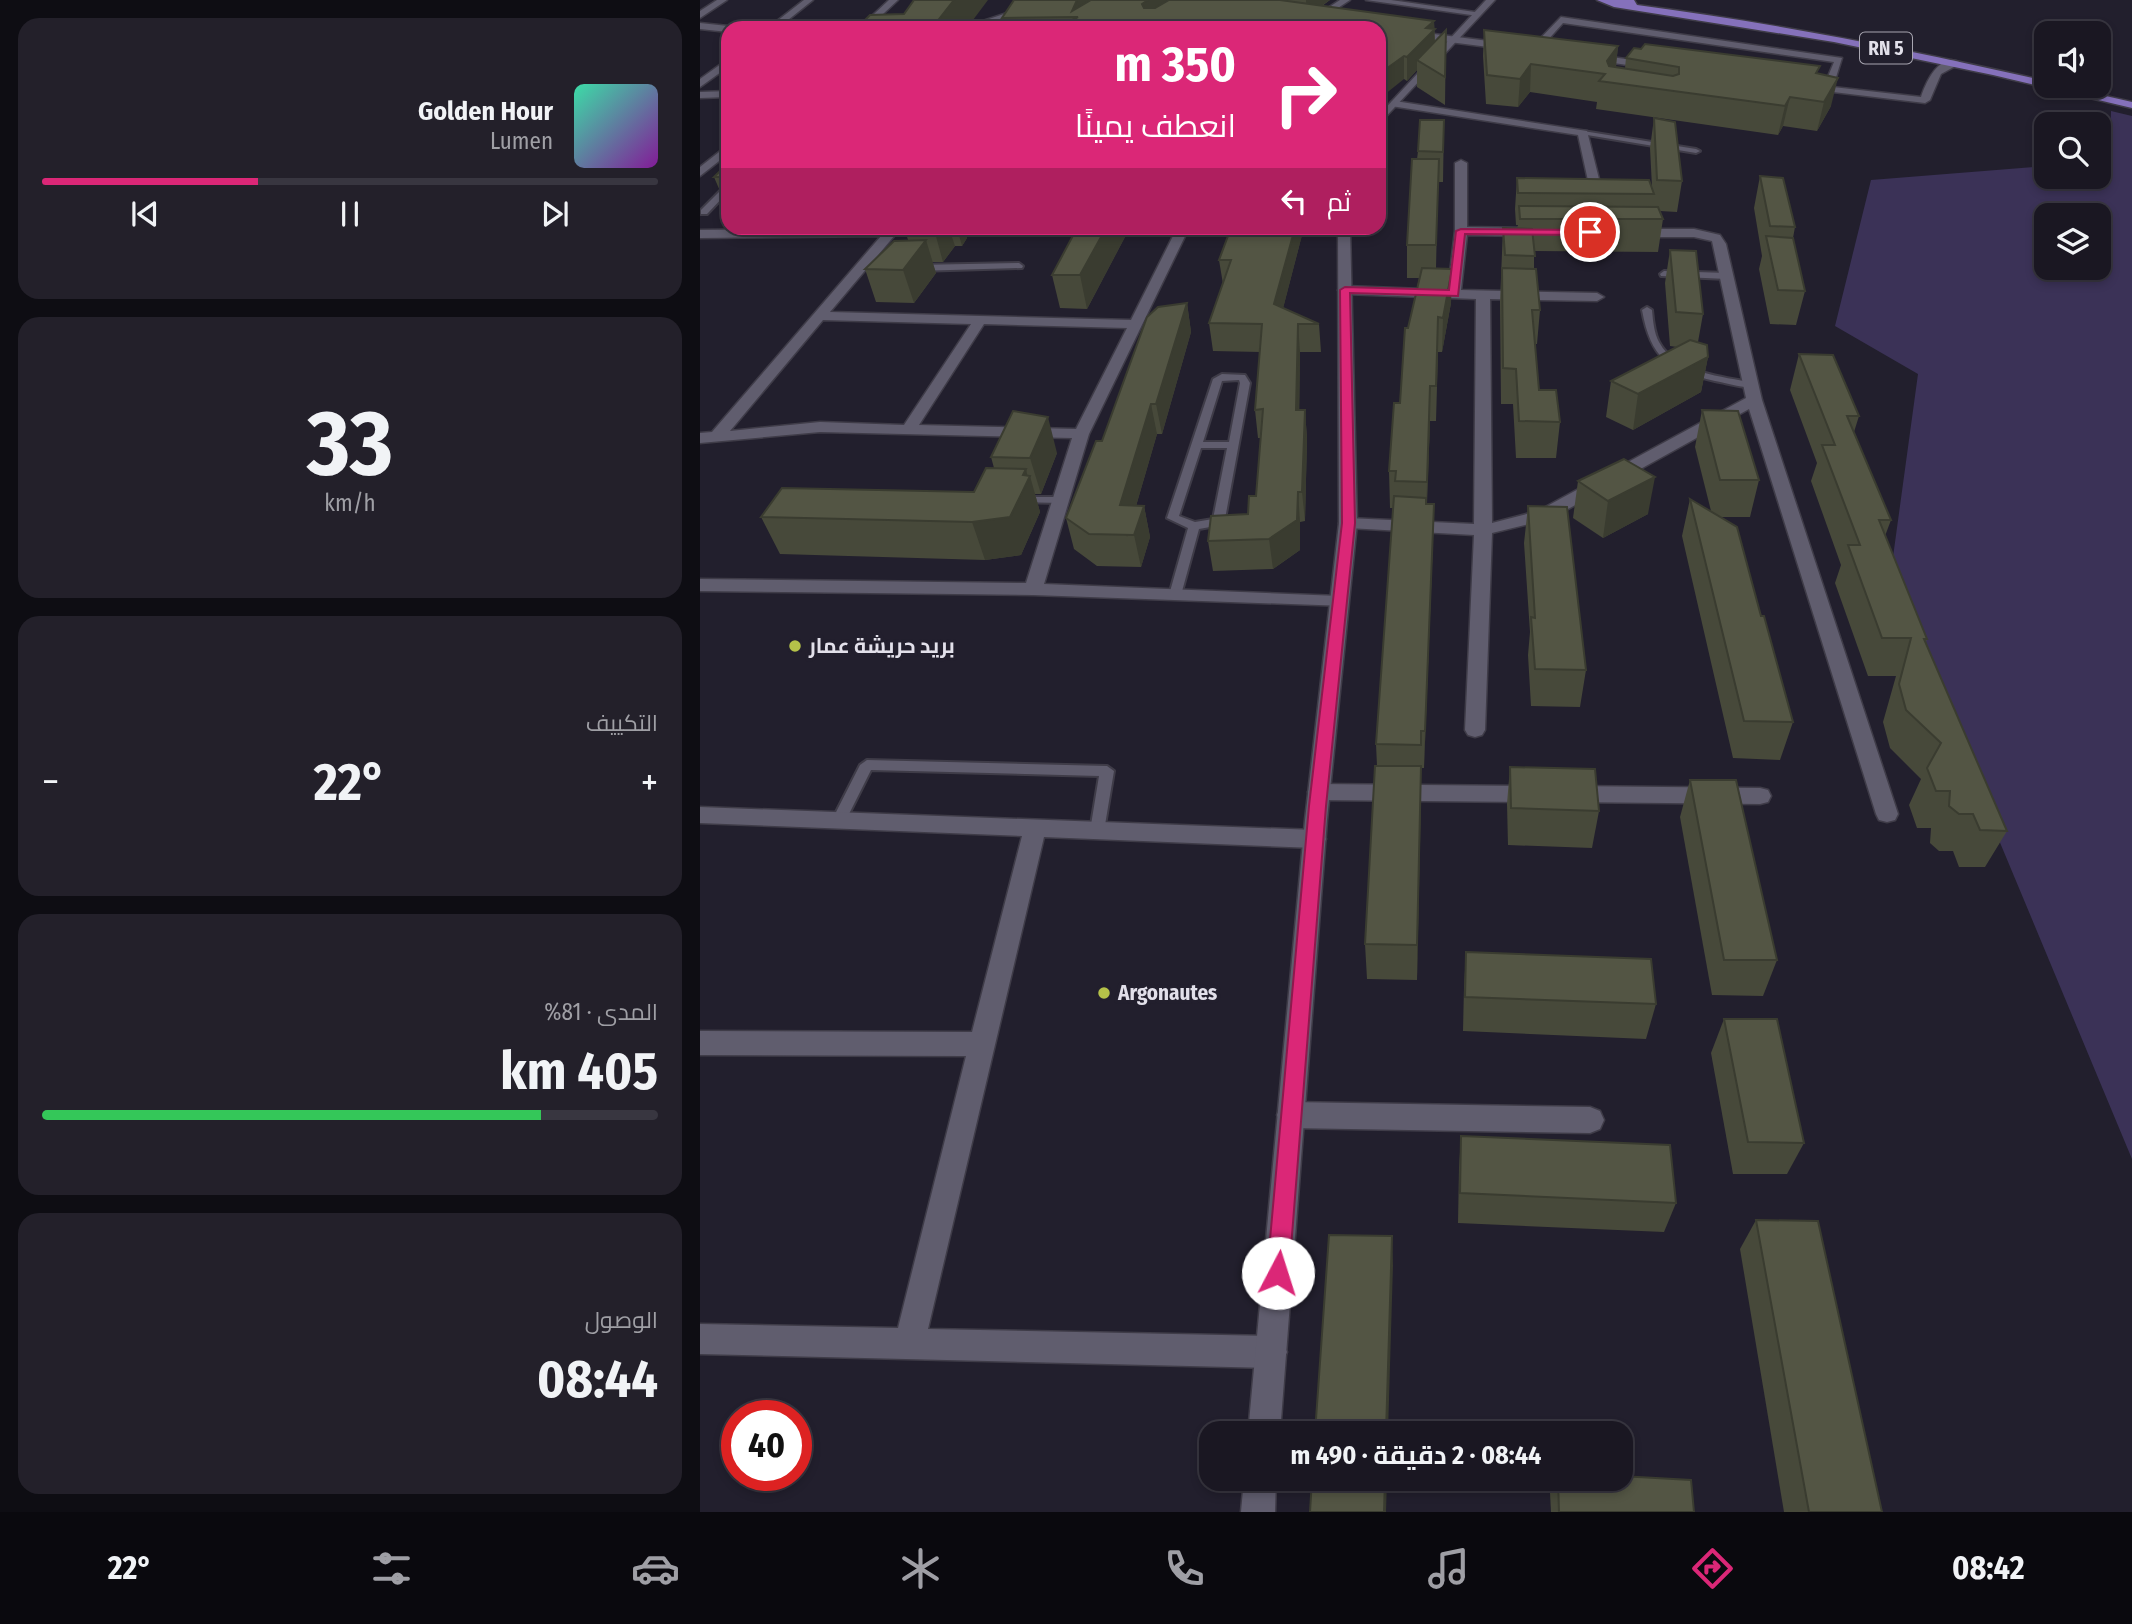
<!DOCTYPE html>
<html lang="ar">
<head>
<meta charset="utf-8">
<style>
  :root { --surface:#1a1722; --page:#23202a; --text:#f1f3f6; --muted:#9f9fa5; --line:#383640; --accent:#db2777 }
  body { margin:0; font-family:"Fira Sans Condensed",Cairo,sans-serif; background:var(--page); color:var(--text); direction:rtl; height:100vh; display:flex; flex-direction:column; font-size:26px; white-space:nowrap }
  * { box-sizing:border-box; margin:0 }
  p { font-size:23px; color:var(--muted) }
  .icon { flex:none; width:38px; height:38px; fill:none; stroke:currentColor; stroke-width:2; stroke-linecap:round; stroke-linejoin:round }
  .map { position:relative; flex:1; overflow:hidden; direction:ltr }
  .drawer { display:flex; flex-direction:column; gap:18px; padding:18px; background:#0e0d13; width:700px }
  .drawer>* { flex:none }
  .banner { position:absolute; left:21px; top:21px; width:665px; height:214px; border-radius:21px; box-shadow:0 4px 10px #0003,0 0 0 2px var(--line); direction:rtl; background:#db2777; color:#fff; overflow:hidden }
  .fabs { position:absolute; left:1334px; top:21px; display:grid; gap:14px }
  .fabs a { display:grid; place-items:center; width:77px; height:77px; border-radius:14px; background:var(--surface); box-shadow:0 4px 10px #0003,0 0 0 2px var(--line); font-size:35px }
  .speed { position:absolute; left:21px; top:1400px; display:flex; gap:14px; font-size:35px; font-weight:700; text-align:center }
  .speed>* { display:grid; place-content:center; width:91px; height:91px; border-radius:50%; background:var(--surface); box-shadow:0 4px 10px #0003,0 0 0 2px var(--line); line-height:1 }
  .speed .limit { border:10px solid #d22; background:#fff; color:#111 }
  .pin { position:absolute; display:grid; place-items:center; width:60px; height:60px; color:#fff; margin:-30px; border:4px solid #fff; border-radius:50%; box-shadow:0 2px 7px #0007 }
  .me { position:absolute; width:77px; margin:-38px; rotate:5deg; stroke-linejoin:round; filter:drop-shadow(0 0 5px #0008) }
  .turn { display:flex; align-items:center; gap:24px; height:147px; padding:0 35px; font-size:32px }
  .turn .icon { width:91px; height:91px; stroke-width:2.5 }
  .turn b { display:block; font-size:49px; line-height:60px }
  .then { display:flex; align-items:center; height:66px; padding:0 35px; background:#0003; gap:14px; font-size:26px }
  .big { font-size:52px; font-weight:700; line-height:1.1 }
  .drawer .card { flex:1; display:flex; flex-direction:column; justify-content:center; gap:10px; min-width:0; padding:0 24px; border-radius:21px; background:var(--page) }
  .drawer .dial { align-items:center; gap:0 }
  .dial b { font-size:91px; line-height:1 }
  .song { display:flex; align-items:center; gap:21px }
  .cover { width:84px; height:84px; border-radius:10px; background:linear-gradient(135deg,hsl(160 70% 55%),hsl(290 70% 35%)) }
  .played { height:7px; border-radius:4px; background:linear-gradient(90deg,var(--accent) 35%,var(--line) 35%) }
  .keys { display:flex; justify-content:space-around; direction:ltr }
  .heat { display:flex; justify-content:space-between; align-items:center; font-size:38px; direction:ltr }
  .charge { height:10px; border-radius:5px; background:linear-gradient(90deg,#34c759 81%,var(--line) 0) }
  .trip { position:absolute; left:499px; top:1421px; width:434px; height:70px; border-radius:21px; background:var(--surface); box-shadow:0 4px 10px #0003,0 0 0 2px var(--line); font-weight:700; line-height:70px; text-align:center; direction:rtl }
  .menu { display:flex; height:112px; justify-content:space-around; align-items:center; background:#0a090e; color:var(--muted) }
  .menu .icon { width:49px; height:49px }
  .menu .on { color:var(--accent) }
  .menu b { font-size:32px; color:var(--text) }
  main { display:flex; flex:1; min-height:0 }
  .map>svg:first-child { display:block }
  .green { fill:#3b3257; fill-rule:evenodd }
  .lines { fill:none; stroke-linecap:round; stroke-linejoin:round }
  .service-casing { stroke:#3f3c48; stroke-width:4 }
  .minor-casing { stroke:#3f3c48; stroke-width:3 }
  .tertiary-casing { stroke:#3f3c48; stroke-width:3 }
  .primary-casing { stroke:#3f3c48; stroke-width:3 }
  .service { fill:#605d6e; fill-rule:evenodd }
  .minor { fill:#605d6e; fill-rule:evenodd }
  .tertiary { fill:#605d6e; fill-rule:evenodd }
  .primary { fill:#8571bb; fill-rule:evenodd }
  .wall { fill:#47493a }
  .shaded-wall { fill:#3a3c30 }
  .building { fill:#535544; stroke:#3a3c30; stroke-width:2 }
  .route { fill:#db2777; stroke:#8e194d; stroke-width:2 }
  .poi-dot { fill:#b5c249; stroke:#221f2d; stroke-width:2.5 }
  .labels { text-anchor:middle; stroke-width:7; stroke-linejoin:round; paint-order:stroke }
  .shield { fill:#221f2d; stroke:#a8a6b1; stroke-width:2 }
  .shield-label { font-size:19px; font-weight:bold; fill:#e2e0ea }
  .poi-label { font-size:21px; font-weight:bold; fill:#e2e0ea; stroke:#221f2d; text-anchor:start }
</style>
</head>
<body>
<main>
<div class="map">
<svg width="1432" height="1512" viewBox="0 0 1432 1512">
  <rect width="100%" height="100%" fill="#221f2d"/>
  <!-- green -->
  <path class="green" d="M1411 111 1432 116V1159L1190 579 1218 374 1135 326 1171 180 1346 166V177H1398V162L1410 160ZM1346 215H1398V268H1346Z"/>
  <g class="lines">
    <!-- service casing -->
    <g class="service-casing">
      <g id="service">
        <polygon points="883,131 996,149 1000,151 996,153 881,134"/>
        <polygon points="25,186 28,186 28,192 7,214 1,214 1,210"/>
        <polygon points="319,263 323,266 322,268 217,271 213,268 217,265"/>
        <polygon points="964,271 1027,273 1031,276 1027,279 961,276 960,274"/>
        <path d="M947 307 952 310C953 321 954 333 959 342 976 374 1023 376 1053 383V387C1041 388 1027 383 1015 381 968 370 951 359 942 310Z"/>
        <path d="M522 374 545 375 550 383 525 519 521 525 499 529 481 595 475 599 469 595 488 528 467 518 513 379ZM539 380 540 383 529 442H503L522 381ZM501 448H527L513 519 495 522 479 516Z"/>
        <polygon points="319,497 361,497 367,500 361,503 315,502 313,500"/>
        <polygon points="167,760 407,766 414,771 404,831 402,835 392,835 390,831 399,776 171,770 144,824 134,824 132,820 160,765"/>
      </g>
    </g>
    <!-- minor casing -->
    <g class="minor-casing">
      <g id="minor">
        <polygon points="17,0 27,0 0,18 0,11"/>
        <polygon points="104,0 113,0 78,28 68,28"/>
        <polygon points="189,0 198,0 168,28 159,28"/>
        <polygon points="346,0 355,0 347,7 278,27 274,24"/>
        <polygon points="640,0 650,0 615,23 608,21"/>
        <polygon points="666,0 691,0 782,13 778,16"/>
        <path d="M861 17 1142 58 1133 87 1221 97C1226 82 1240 51 1261 63L1241 74 1230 100 1225 103 1108 89V85L1124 86 1134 62 863 23 837 52H831V48Z"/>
        <polygon points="0,23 28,26 32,28 28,28 28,32 0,29"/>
        <polygon points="679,27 812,44 817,47 812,50 679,33 679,28 676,28"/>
        <polygon points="889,54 955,63 960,66 955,69 886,59 884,57"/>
        <polygon points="28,59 28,67 0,87 0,79"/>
        <polygon points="28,91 28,97 0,98 0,92"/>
        <polygon points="695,101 887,131 904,199 898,202 892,199 878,135 691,106 691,102"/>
        <polygon points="28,145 28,154 0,176 0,167"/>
        <polygon points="761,160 767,163 767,227 831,228 837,232 831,236 767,235 761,290 897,293 904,297 897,301 790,299 792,523 838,511 1046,398 1012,241 994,237 934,237 928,233 934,229 994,229 1020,235 1026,244 1062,400 1198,814 1195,820 1187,822 1179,820 1176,814 1049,409 850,519 792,533 785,730 782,735 775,737 768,735 765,730 774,535 648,528 639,523 648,518 774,524 776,299 645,294 638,290 645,286 748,290 755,231 755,163"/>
        <path d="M191 228 195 229V235L130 312 431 320 477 228H489L389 434 344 584 639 596 646 598 648 602 646 606 333 595 0 591V579L326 583 372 438 120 432 0 443V433L12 432 181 236 0 238V230ZM123 320 271 324 204 425 120 422 30 431ZM284 324 427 328 376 429 219 425Z"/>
        <polygon points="231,228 474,228 468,232 235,235 229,231"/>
        <polygon points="619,784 834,786 842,788 845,794 842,800 834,802 619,800 611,798 608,792 611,786"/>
        <polygon points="870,786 1060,788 1068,790 1071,796 1068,802 1060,804 870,802 862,800 859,794 862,788"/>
        <polygon points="0,807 615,830 623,833 626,839 623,845 615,848 344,837 228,1329 571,1336 582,1341 587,1352 582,1363 571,1368 0,1354 0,1324 198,1328 266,1056 0,1055 0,1031 272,1032 322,836 0,823"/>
        <polygon points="591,1102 890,1107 900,1111 904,1120 900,1129 890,1133 591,1128 581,1124 577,1115 581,1106"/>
      </g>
    </g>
    <!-- tertiary casing -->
    <g class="tertiary-casing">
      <g id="tertiary">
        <polygon points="786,0 795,0 679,124 679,115"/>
        <polygon points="638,228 650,228 657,523 627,820 580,1433 548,1433 605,820 639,523"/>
        <polygon points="544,1479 576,1479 575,1512 541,1512"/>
      </g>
    </g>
    <!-- primary casing -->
    <g class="primary-casing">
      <path id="primary" d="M897 0H934L937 5C1075 23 1210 50 1346 81V86H1362L1432 102V108L1293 75 1134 42 914 7Z"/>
    </g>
    <!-- service -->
    <use href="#service" class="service"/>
    <!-- minor -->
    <use href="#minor" class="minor"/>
    <!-- tertiary -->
    <use href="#tertiary" class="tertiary"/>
    <!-- primary -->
    <use href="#primary" class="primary"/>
  </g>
  <!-- wall -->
  <g class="wall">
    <polygon points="314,0 466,0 467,1 469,0 630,0 622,6 734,21 735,42 746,30 745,105 717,87 717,70 707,81 704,79 679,28 304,28 302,18"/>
    <polygon points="784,30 918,46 916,67 925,68 926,58 1119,74 1131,106 1117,131 1083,126 1078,135 896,109 897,102 830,92 818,107 786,104 783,56"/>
    <polygon points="954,118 982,181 977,212 960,211 963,219 958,252 834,251 834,269 840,310 837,344 835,344 839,390 860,422 856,458 816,458 813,404 801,404 800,302 803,228 817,228 818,225 816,225 815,209 817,178 952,187 950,148"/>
    <polygon points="744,120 743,182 738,182 736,268 752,269 751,303 742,352 738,352 736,421 730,421 727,504 733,541 724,768 721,768 721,782 717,980 667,979 665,944 677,766 676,744 693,508 690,508 689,471 700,403 708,328 719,278 707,278 707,245 718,151"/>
    <polygon points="28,163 28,210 14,177"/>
    <polygon points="1060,176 1095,227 1093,238 1105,291 1096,325 1070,324 1059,269 1062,256 1054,208"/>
    <polygon points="205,228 264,228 267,238 262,246 255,246 243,262 232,262 236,273 214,303 176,302 165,269 208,240 205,230"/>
    <polygon points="377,228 424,228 426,235 387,309 360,308 352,275"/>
    <polygon points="531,228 601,228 602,235 583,308 619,324 621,352 600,352 599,410 605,410 607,439 605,521 600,522 600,550 573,569 513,571 508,541 548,514 556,496 561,438 558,438 555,410 560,352 513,351 509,323 523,284 519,260"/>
    <polygon points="970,250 1003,314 998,342 1008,357 1001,392 933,430 906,417 911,381 977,347 970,346 965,283"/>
    <polygon points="487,303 491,332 462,434 457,434 436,506 444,506 450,537 441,567 397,566 374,549 366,518 402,441"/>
    <polygon points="1099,354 1159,416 1154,432 1191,520 1185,536 1227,639 1226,642 1307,831 1285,867 1259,867 1253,851 1239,851 1230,843 1231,828 1217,828 1209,805 1221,779 1190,748 1183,722 1196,676 1168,676 1135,583 1141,565 1111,481 1117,463 1090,390"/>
    <polygon points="1002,410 1059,480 1050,517 1021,517 1061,616 1093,722 1080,760 1033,758 982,536 990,499 1011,511 995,447"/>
    <polygon points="357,453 341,494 335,494 340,512 321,555 285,560 80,554 61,517 274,492 294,468 291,457"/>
    <polygon points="878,481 948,514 903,538 873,518"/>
    <polygon points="828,506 886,670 880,707 831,706 828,655 830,632 824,543"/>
    <polygon points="810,767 899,811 892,848 808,845 807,804"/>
    <polygon points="990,780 1077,960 1063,996 1012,995 980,817"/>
    <polygon points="766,952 956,1004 946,1039 763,1031 764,987"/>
    <polygon points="1024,1019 1104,1143 1087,1174 1033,1174 1011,1053"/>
    <polygon points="761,1136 976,1203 964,1232 758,1223 759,1168"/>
    <polygon points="1056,1220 1182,1512 1084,1512 1040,1249"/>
    <polygon points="856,1479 920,1479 994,1512 851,1512 850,1493"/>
  </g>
  <!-- shaded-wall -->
  <g class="shaded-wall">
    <polygon points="254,0 288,0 267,28 232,28"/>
    <polygon points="377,0 391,0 378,17 372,11"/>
    <polygon points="448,0 466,0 468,11 446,26 442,4"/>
    <polygon points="606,0 630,0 607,15"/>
    <polygon points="734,21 735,51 717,60 717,70 707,81 707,57 726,28"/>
    <polygon points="918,46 915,73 909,82 907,61"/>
    <polygon points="704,56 704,79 679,99 679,74"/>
    <polygon points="831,64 830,92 818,107 820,79"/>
    <polygon points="1138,78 1131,106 1117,131 1124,102"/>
    <polygon points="1090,97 1083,126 1078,135 1085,106"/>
    <polygon points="235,228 249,228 255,246 243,262 234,229"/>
    <polygon points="257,228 264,228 267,238 262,246"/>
    <polygon points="406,228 424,228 426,235 387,309 380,275"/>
    <polygon points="595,228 601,228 602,235 577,332 574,304"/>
    <polygon points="226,240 236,273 214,303 203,270"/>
    <polygon points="752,269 751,303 742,352 743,318"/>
    <polygon points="487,303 491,332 462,434 456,404"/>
    <polygon points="598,324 600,352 599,439 596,410"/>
    <polygon points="1008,357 1001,392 933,430 938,394"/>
    <polygon points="730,386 730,421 726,519 727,482"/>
    <polygon points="451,404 457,434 427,537 420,505"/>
    <polygon points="605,410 607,439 605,521 602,492"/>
    <polygon points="348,417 357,453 341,494 330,458"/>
    <polygon points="326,469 328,478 330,476 340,512 321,555 285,560 272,522 323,475"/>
    <polygon points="955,477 948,514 903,538 908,501"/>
    <polygon points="598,492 600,522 600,550 573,569 569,539"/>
    <polygon points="734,504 733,541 724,768 725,731"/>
    <polygon points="444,506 450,537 441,567 434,535"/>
    <polygon points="721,766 721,804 717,980 717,945"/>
    <polygon points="692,1236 693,1265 688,1433 686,1433"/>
    <polygon points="685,1479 687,1479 686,1512 684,1512"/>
  </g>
  <!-- building -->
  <g class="building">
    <polygon points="214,0 254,0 232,28 157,28 170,15 204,14"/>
    <polygon points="314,0 377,0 372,11 391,0 448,0 442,4 444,8 455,8 469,0 580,0 734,21 726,28 735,29 707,57 704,56 679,74 679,28 357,28 378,17 302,18"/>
    <polygon points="746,30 745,77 717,60"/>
    <polygon points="784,30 918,46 907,61 909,66 973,76 979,74 979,67 926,58 934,48 941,49 945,44 1120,66 1116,73 1138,78 1124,102 1090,97 1085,106 899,81 905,74 831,64 820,79 787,75"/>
    <polygon points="954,118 975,122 982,181 957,180"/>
    <polygon points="720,120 744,120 743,152 718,151"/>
    <polygon points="712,159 739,159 736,245 707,245"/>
    <polygon points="28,163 28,177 14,177"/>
    <polygon points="1060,176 1083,178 1095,227 1070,226"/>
    <polygon points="817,178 949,180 954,194 818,193"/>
    <polygon points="819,206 958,207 963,219 820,219"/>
    <polygon points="207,228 235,228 234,229 205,230"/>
    <polygon points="377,228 406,228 380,275 352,275"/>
    <polygon points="531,228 595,228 574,304 619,324 598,324 596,410 605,410 602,492 598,492 597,520 569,539 508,541 511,516 548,514 549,496 556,496 563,409 555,410 562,324 509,323 531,260 519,260"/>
    <polygon points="803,228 832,229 835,256 805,255"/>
    <polygon points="1066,236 1093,238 1105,291 1078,290"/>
    <polygon points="226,240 203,270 165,269 194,241"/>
    <polygon points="970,250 996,251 1003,314 976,312"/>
    <polygon points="722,268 752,269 743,318 738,317 736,386 730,386 727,482 695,481 696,471 689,471 694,403 700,403 705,328 708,328"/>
    <polygon points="802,268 836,269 840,310 832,310 839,390 856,390 860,422 819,421 816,369 803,368"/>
    <polygon points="487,303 456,404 451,404 420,505 444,506 434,535 389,534 366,518 396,441 402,441 447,317 458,307"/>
    <polygon points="990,340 1007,345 1008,357 938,394 911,381"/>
    <polygon points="1099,354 1133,355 1159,416 1147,416 1191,520 1179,520 1227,639 1224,639 1307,831 1280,830 1273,814 1259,814 1249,806 1250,791 1236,791 1227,768 1241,743 1206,710 1199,684 1211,638 1182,638 1148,545 1160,545 1122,445 1135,445"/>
    <polygon points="1002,410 1038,411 1059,480 1020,480"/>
    <polygon points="313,411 348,417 330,458 291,457"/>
    <polygon points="924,459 955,477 908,501 878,481"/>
    <polygon points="286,468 326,469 323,475 330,476 310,517 272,522 61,517 82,488 274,492"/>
    <polygon points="694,496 726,498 726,504 734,504 725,731 721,731 721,745 676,744"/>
    <polygon points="990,499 1037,527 1061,616 1064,616 1093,722 1044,721"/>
    <polygon points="828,506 867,507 886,670 835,669 831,617 835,618"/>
    <polygon points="675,766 721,766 717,945 665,944"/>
    <polygon points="810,767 895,769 899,811 811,808"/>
    <polygon points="990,780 1036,780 1077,960 1024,960"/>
    <polygon points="766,952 951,959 956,1004 765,997"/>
    <polygon points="1024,1019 1077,1019 1104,1143 1048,1142"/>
    <polygon points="761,1136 970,1145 976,1203 760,1193"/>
    <polygon points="1056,1220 1118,1221 1182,1512 1109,1512"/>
    <polygon points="629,1235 692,1236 686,1433 615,1433"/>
    <polygon points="920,1476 991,1480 994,1512 859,1512 858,1479 920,1479"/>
    <polygon points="612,1479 685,1479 684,1512 610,1512"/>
  </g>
  <!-- route -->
  <polygon class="route" points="761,229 890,230 895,232 890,235 765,234 758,296 650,293 655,523 626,806 589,1273 586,1281 578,1284 570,1281 567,1273 609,806 642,523 640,290 645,287 749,290 756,231"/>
  <!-- markers -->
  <g class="poi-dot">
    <circle cx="95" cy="646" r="7"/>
    <circle cx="404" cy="993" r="7"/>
  </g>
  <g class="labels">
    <!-- shield labels -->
    <rect class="shield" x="1160" y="32.5" width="52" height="31" rx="5"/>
    <g class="shield-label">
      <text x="1186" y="55">RN 5</text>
    </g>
    <!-- poi labels -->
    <g class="poi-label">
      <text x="109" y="653">بريد حريشة عمار</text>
      <text x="418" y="1000">Argonautes</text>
    </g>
  </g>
</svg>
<div class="fabs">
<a><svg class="icon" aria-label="sound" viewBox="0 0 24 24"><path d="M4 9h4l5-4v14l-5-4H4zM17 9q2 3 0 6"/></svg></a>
<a><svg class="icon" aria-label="search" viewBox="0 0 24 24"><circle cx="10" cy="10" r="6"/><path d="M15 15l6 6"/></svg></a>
<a><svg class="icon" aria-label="layers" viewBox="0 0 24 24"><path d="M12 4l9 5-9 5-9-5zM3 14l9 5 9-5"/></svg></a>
</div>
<div class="speed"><div class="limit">40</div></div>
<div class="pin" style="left:890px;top:232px;background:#d93025"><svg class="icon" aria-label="arrive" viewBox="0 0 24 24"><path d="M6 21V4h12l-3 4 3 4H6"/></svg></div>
<svg class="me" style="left:578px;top:1273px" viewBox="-20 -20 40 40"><circle r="19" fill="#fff"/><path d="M0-13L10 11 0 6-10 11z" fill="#db2777"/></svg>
<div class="trip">08:44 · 2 دقيقة · 490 m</div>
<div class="banner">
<div class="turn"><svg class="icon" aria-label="right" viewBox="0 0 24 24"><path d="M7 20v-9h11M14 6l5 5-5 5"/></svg><div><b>350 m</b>انعطف يمينًا</div></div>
<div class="then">ثم<svg class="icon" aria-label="left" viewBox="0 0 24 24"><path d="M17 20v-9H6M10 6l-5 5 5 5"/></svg></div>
</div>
</div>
<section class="drawer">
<div class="card">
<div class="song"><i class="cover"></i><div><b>Golden Hour</b><p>Lumen</p></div></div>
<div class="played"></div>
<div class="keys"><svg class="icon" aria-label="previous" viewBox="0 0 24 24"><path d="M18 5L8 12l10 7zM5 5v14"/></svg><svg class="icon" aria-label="pause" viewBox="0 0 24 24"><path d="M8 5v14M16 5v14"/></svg><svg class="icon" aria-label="next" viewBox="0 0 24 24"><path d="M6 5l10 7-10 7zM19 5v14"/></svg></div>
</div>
<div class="card dial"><b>33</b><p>km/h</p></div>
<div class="card"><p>التكييف</p>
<div class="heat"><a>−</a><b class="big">22°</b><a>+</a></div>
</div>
<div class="card"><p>المدى · 81%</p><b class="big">405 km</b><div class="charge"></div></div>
<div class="card"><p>الوصول</p><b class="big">08:44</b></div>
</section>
</main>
<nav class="menu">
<b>08:42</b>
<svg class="icon on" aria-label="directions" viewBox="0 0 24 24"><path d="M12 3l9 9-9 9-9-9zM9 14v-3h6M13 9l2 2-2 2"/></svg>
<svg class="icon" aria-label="music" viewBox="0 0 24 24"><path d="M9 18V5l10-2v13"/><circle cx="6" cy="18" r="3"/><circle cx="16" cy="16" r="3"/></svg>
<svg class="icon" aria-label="phone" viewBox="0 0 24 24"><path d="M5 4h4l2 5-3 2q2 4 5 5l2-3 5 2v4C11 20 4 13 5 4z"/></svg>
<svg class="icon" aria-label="climate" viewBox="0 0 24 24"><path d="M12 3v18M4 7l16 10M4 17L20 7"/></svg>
<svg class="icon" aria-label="car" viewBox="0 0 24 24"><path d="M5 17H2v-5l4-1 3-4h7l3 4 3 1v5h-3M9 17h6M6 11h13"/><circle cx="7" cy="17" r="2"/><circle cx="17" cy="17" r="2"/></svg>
<svg class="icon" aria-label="filters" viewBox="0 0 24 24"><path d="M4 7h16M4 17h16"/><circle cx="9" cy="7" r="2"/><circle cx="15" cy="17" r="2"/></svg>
<b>22°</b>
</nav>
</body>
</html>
